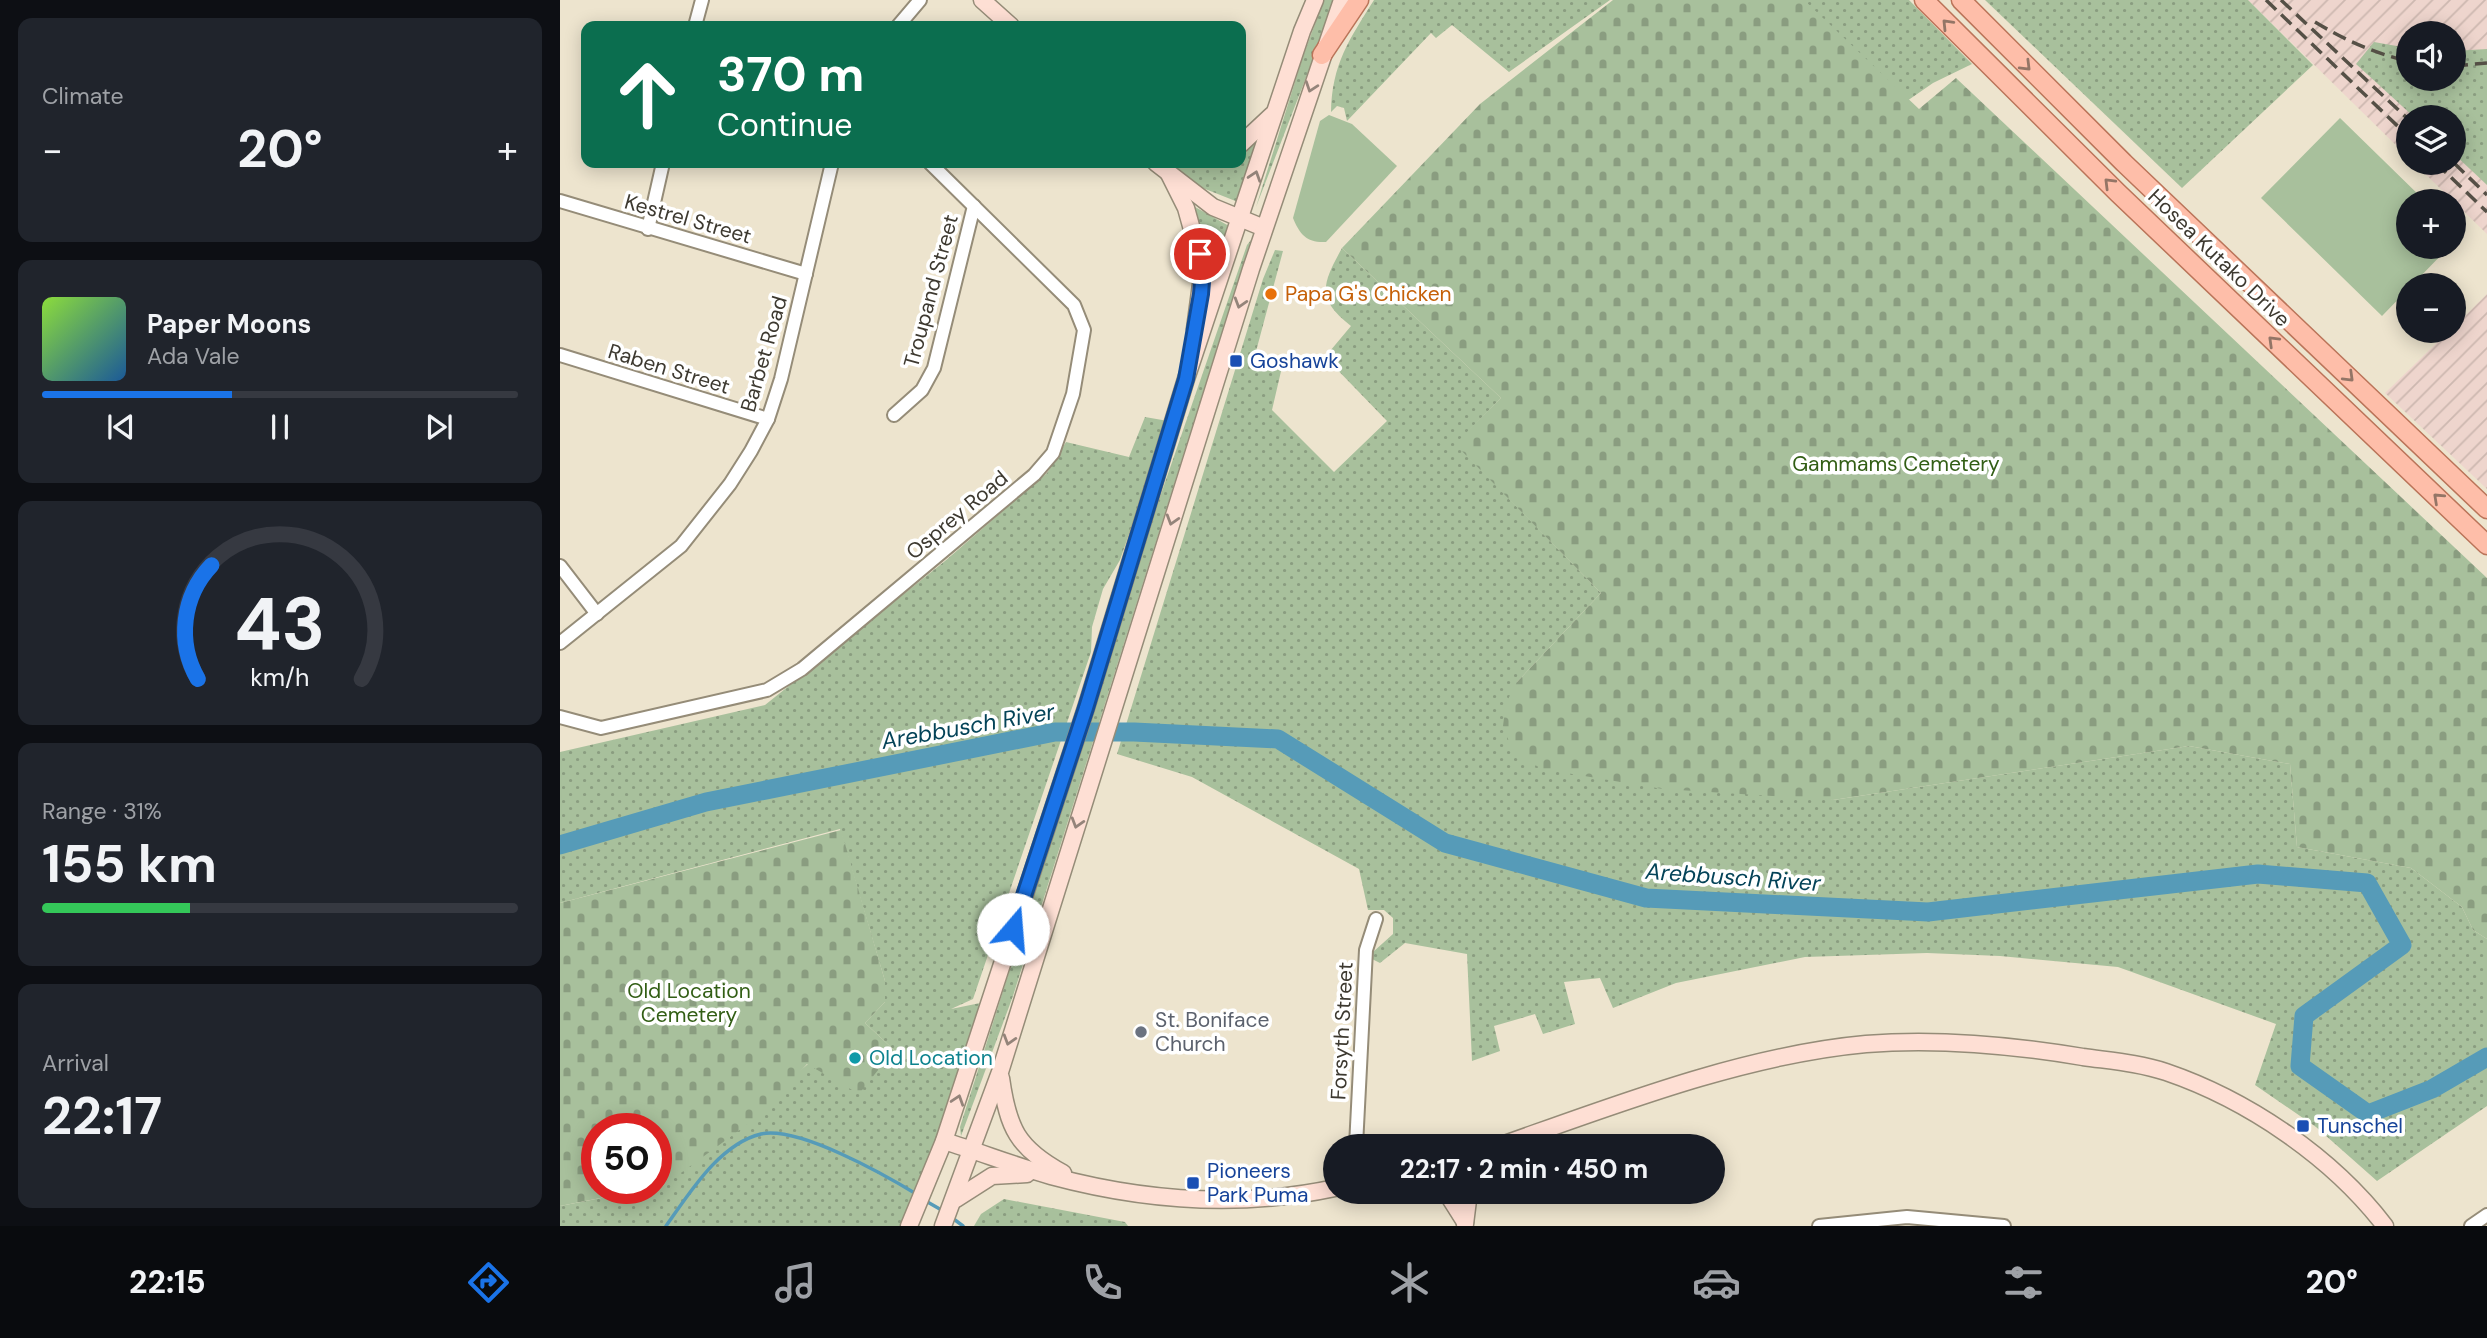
<!DOCTYPE html>
<html lang="en">
<head>
<meta charset="utf-8">
<style>
  :root { --surface:#171b24; --page:#20242c; --text:#f1f3f6; --muted:#9ea1a6; --line:#363941; --accent:#1a73e8 }
  body { margin:0; font-family:"DM Sans",sans-serif; background:var(--page); color:var(--text); height:100vh; display:flex; flex-direction:column; font-size:26px; white-space:nowrap }
  * { box-sizing:border-box; margin:0 }
  p { font-size:23px; color:var(--muted) }
  .icon { flex:none; width:38px; height:38px; fill:none; stroke:currentColor; stroke-width:2; stroke-linecap:round; stroke-linejoin:round }
  .map { position:relative; flex:1; overflow:hidden }
  .side { display:flex; flex-direction:column; gap:18px; padding:18px; background:#0d0f14; width:560px }
  .side>* { flex:none }
  .top-card { position:absolute; left:21px; top:21px; width:665px; height:147px; border-radius:14px; box-shadow:0 4px 18px #0003; background:#0b6e4f; color:#fff; overflow:hidden }
  .fabs { position:absolute; left:1836px; top:21px; display:grid; gap:14px }
  .fabs a { display:grid; place-items:center; width:70px; height:70px; border-radius:50%; background:var(--surface); box-shadow:0 4px 18px #0003; font-size:35px }
  .speed { position:absolute; left:21px; top:1113px; display:flex; gap:14px; font-size:35px; font-weight:700; text-align:center }
  .speed>* { display:grid; place-content:center; width:91px; height:91px; border-radius:50%; background:var(--surface); box-shadow:0 4px 18px #0003; line-height:1 }
  .speed .limit { border:10px solid #d22; background:#fff; color:#111 }
  .pin { position:absolute; display:grid; place-items:center; width:60px; height:60px; color:#fff; margin:-30px; border:4px solid #fff; border-radius:50%; box-shadow:0 2px 7px #0007 }
  .me { position:absolute; width:77px; margin:-38px; rotate:18deg; stroke-linejoin:round; filter:drop-shadow(0 0 5px #0008) }
  .turn { display:flex; align-items:center; gap:24px; height:147px; padding:0 21px; font-size:32px }
  .turn .icon { width:91px; height:91px; stroke-width:2.5 }
  .turn b { display:block; font-size:49px; line-height:60px }
  .big { font-size:52px; font-weight:700; line-height:1.1 }
  .side .card { flex:1; display:flex; flex-direction:column; justify-content:center; gap:10px; min-width:0; padding:0 24px; border-radius:14px; background:var(--page) }
  .side .dial { align-items:center; gap:0 }
  .dial svg { height:182px; overflow:visible; fill:none; stroke:var(--line); stroke-width:7; stroke-linecap:round; text-anchor:middle }
  .dial text { fill:var(--text); stroke:none }
  .song { display:flex; align-items:center; gap:21px }
  .cover { width:84px; height:84px; border-radius:10px; background:linear-gradient(135deg,hsl(90 70% 55%),hsl(210 70% 35%)) }
  .played { height:7px; border-radius:4px; background:linear-gradient(90deg,var(--accent) 40%,var(--line) 40%) }
  .keys { display:flex; justify-content:space-around; direction:ltr }
  .heat { display:flex; justify-content:space-between; align-items:center; font-size:38px; direction:ltr }
  .charge { height:10px; border-radius:5px; background:linear-gradient(90deg,#34c759 31%,var(--line) 0) }
  .trip { position:absolute; left:763px; top:1134px; width:402px; height:70px; border-radius:35px; background:var(--surface); box-shadow:0 4px 18px #0003; font-weight:700; line-height:70px; text-align:center }
  .tabs { display:flex; height:112px; justify-content:space-around; align-items:center; background:#090b0e; color:var(--muted) }
  .tabs .icon { width:49px; height:49px }
  .tabs .active { color:var(--accent) }
  .tabs b { font-size:32px; color:var(--text) }
  main { display:flex; flex:1; min-height:0 }
  .map>svg:first-child { display:block }
  .industrial { fill:url(#industrial-furrows); fill-rule:evenodd }
  .grass { fill:url(#grass-dots) }
  .cemetery { fill:url(#cemetery-stones) }
  .park { fill:#a8c09c }
  .lines { fill:none; stroke-linecap:round; stroke-linejoin:round }
  .stream { stroke:#569bb8; stroke-width:3.5 }
  .river { stroke:#569bb8; stroke-width:19 }
  .street-casing { stroke:#958c78; stroke-width:16 }
  .secondary-casing { stroke:#958c78; stroke-width:19 }
  .primary-casing { stroke:#ba7459; stroke-width:21 }
  .street { stroke:#fff; stroke-width:12 }
  .secondary { stroke:#fedfd4; stroke-width:16 }
  .primary { stroke:#febea9; stroke-width:18 }
  .rail { stroke:#555046; stroke-width:3.5; stroke-dasharray:14 7; stroke-linecap:butt }
  .oneway { stroke:#947566 }
  .oneway2 { stroke:#94847a }
  .route-casing { stroke:#114b97; stroke-width:18 }
  .route { stroke:#1a73e8; stroke-width:12 }
  .food-dot { fill:#e8710a; stroke:#fff; stroke-width:2.5 }
  .transit-dot { fill:#1a4fb4; stroke:#fff; stroke-width:2.5 }
  .worship-dot { fill:#6b7280; stroke:#fff; stroke-width:2.5 }
  .culture-dot { fill:#0f9aa8; stroke:#fff; stroke-width:2.5 }
  .labels { text-anchor:middle; stroke-width:7; stroke-linejoin:round; paint-order:stroke }
  .street-label { font-size:21px; fill:#3d3930; stroke:#fff }
  .food-label { font-size:21px; fill:#c56008; stroke:#fff; text-anchor:start }
  .transit-label { font-size:21px; fill:#164399; stroke:#fff; text-anchor:start }
  .park-label { font-size:21px; fill:#325e15; stroke:#fff }
  .worship-label { font-size:21px; fill:#5b616d; stroke:#fff; text-anchor:start }
  .culture-label { font-size:21px; fill:#0d838f; stroke:#fff; text-anchor:start }
  .water-label { font-size:23px; font-style:italic; fill:#044358; stroke:#fff }
</style>
</head>
<body>
<main>
<section class="side">
<div class="card"><p>Climate</p>
<div class="heat"><a>−</a><b class="big">20°</b><a>+</a></div>
</div>
<div class="card">
<div class="song"><i class="cover"></i><div><b>Paper Moons</b><p>Ada Vale</p></div></div>
<div class="played"></div>
<div class="keys"><svg class="icon" aria-label="previous" viewBox="0 0 24 24"><path d="M18 5L8 12l10 7zM5 5v14"/></svg><svg class="icon" aria-label="pause" viewBox="0 0 24 24"><path d="M8 5v14M16 5v14"/></svg><svg class="icon" aria-label="next" viewBox="0 0 24 24"><path d="M6 5l10 7-10 7zM19 5v14"/></svg></div>
</div>
<div class="card dial"><svg viewBox="0 0 100 80">
<path d="M14 69A42 42 0 1 1 86 69"/>
<path d="M14 69A42 42 0 0 1 20 19" stroke="#1a73e8"/>
<text x="50" y="56" font-size="32" font-weight="700">43</text>
<text x="50" y="72" font-size="11">km/h</text>
</svg></div>
<div class="card"><p>Range · 31%</p><b class="big">155 km</b><div class="charge"></div></div>
<div class="card"><p>Arrival</p><b class="big">22:17</b></div>
</section>
<div class="map">
<svg width="1927" height="1226" viewBox="0 0 1927 1226">
  <defs>
    <pattern id="industrial-furrows" width="10" height="10" patternUnits="userSpaceOnUse" patternTransform="scale(1.75)"><rect width="10" height="10" fill="#eed5cd"/><path d="M-1 1l2-2M0 10L10 0M9 11l2-2" fill="none" stroke="#cdb8b0"/></pattern>
    <pattern id="grass-dots" width="8" height="8" patternUnits="userSpaceOnUse" patternTransform="scale(1.75)"><rect width="8" height="8" fill="#a8c09c"/><path d="M2 2h.1M6 6h.1" fill="none" stroke="#8a9d80" stroke-width="1.8" stroke-linecap="round"/></pattern>
    <pattern id="cemetery-stones" width="16" height="16" patternUnits="userSpaceOnUse" patternTransform="scale(1.75)"><rect width="16" height="16" fill="#a8c09c"/><path d="M2 7V4a2 2 0 0 1 4 0v3zM10 15v-3a2 2 0 0 1 4 0v3z" fill="#8a9d80"/></pattern>
  </defs>
  <rect width="100%" height="100%" fill="#ede4ce"/>
  <!-- industrial -->
  <g class="industrial">
    <path d="M1688 0H1927V234L1854 163H1894V117H1848V157ZM1848 33H1894V79H1848Z"/>
    <polygon points="1927,294 1927,489 1825,393 1889,331 1894,331 1894,327"/>
  </g>
  <!-- grass -->
  <g class="grass">
    <polygon points="764,0 776,0 696,207 743,56"/>
    <path d="M814 0H1050L949 72 892 25 876 38 871 33 787 121 784 108 777 106 771 112C772 64 789 40 814 0Z"/>
    <polygon points="1237,0 1349,0 1412,64 1373,83 1347,101"/>
    <polygon points="1425,0 1688,0 1753,65 1622,188"/>
    <polygon points="1814,42 1848,48 1848,79 1894,79 1894,51 1927,49 1927,185 1894,154 1894,117 1854,117 1796,64"/>
    <polygon points="697,142 678,202 635,185 605,163 681,163 681,153"/>
    <polygon points="628,203 669,226 651,288 647,245"/>
    <polygon points="691,240 453,996 401,1136 400,1127 591,523 687,245"/>
    <path d="M782 248 941 398 896 444 1041 593 957 682 1273 800 1629 746 1730 764 1737 847 1851 868 1902 907 1913 930 1927 939V1106L1817 1181 1756 1127 1695 1085 1716 1024 1558 967 1440 956 1367 953 1245 957 1116 983 1053 1008 1040 978 1004 982 1015 1024 983 1034 975 1014 934 1026 940 1051 912 1061 907 954 845 943 820 963 812 959 813 952 833 934V918L824 910H808L799 869 632 777 557 754 703 279 715 250 723 251 695 355 722 367 712 410 774 472 827 421 765 357 791 326C755 298 763 283 782 248Z"/>
    <polygon points="585,417 608,421 560,560 543,589 532,627 531,652 413,999 391,1009 430,1001 349,1226 0,1226 0,1206 103,1186 248,1064 334,1050 305,1023 325,1002 325,981 280,829 0,903 0,752 205,705 385,561 474,484 487,473 506,442 569,457"/>
    <polygon points="444,1199 565,1222 568,1226 414,1226 421,1214"/>
  </g>
  <!-- cemetery -->
  <g class="cemetery">
    <polygon points="1053,0 1244,0 1359,109 1396,78 1927,578 1927,939 1913,930 1902,907 1851,868 1737,847 1730,764 1629,746 1273,800 1103,789 982,769 953,752 943,726 946,703 957,682 1041,593 895,444 941,398 782,248 920,104"/>
    <polygon points="281,830 325,981 325,1002 305,1023 334,1050 299,1094 247,1064 203,1113 103,1186 96,1187 96,1129 37,1129 37,1188 91,1188 0,1206 0,903"/>
  </g>
  <!-- park -->
  <g class="park">
    <path d="M769 115 792 124 837 166 766 242C747 243 740 235 733 218L760 121Z"/>
    <polygon points="1780,118 1865,201 1848,201 1848,247 1889,247 1822,316 1701,198"/>
  </g>
  <g class="lines">
    <!-- stream -->
    <g class="stream">
      <polyline points="364,1200 385,1212"/>
      <polyline points="391,1217 403,1226"/>
      <path d="M106 1226C129 1194 159 1144 201 1134 239 1126 325 1175 358 1195"/>
    </g>
    <!-- river -->
    <polyline class="river" points="0,845 146,802 495,732 574,732 718,739 885,843 1086,898 1368,912 1698,874 1807,883 1842,945 1744,1016 1740,1066 1808,1114 1872,1089 1927,1057"/>
    <!-- street casing -->
    <g class="street-casing">
      <g id="street">
        <polyline points="135,26 142,0"/>
        <polyline points="338,26 360,0"/>
        <polyline points="0,201 246,274"/>
        <polyline points="88,229 103,163"/>
        <polyline points="0,355 208,419"/>
        <polyline points="334,415 362,390 374,368 414,206"/>
        <polyline points="0,566 37,614"/>
        <polyline points="0,643 121,546 170,484 191,451 208,419 221,379 272,163"/>
        <polyline points="0,717 41,728 207,690 242,669 474,475 493,453 513,394 524,330 514,305 370,163"/>
        <polyline points="796,1146 806,950 816,919"/>
        <polyline points="1259,1226 1347,1217 1444,1226"/>
        <polyline points="1911,1226 1927,1215"/>
      </g>
    </g>
    <!-- secondary casing -->
    <g class="secondary-casing">
      <g id="secondary">
        <polyline points="422,0 451,26"/>
        <polyline points="681,144 712,115"/>
        <polyline points="596,163 653,207 704,228"/>
        <polyline points="609,174 626,208 643,269 635,329"/>
        <path d="M441 1078C448 1128 457 1148 503 1173"/>
        <path d="M384 1141C420 1152 455 1166 491 1176 584 1201 681 1208 775 1188"/>
        <path d="M939 1146C1055 1105 1184 1055 1306 1044 1379 1038 1451 1045 1523 1057 1551 1061 1579 1063 1606 1072 1688 1100 1772 1157 1825 1226"/>
        <polyline points="886,1192 905,1222"/>
        <polyline points="396,1199 432,1176 467,1174"/>
        <polyline points="905,1224 909,1192"/>
        <polyline points="349,1226 384,1141 526,708 626,379 742,31 755,0"/>
        <polyline points="383,1226 440,1072 691,269 782,0"/>
      </g>
    </g>
    <!-- primary casing -->
    <g class="primary-casing">
      <g id="primary">
        <polyline points="1364,0 1558,193 1927,545"/>
        <polyline points="1401,0 1564,163 1927,509"/>
        <polyline points="762,55 799,0"/>
      </g>
    </g>
    <!-- street -->
    <use href="#street" class="street"/>
    <!-- secondary -->
    <use href="#secondary" class="secondary"/>
    <!-- primary -->
    <use href="#primary" class="primary"/>
    <!-- rail -->
    <g class="rail">
      <polyline points="1706,0 1848,136"/>
      <polyline points="1721,0 1848,119"/>
      <path d="M1755 22C1785 40 1813 53 1848 61"/>
      <polyline points="1894,66 1927,63"/>
      <polyline points="1876,163 1927,212"/>
      <polyline points="1894,163 1927,195"/>
    </g>
  </g>
  <!-- one-way arrows -->
  <defs><path id="oneway-chevron" d="M-2-3.5L2.5 0L-2 3.5" fill="none" stroke-width="1.6" stroke-linecap="round" stroke-linejoin="round" transform="scale(1.75)"/></defs>
  <g class="oneway">
    <use href="#oneway-chevron" transform="translate(1387 24) rotate(-134)"/>
    <use href="#oneway-chevron" transform="translate(1466 66) rotate(45)"/>
    <use href="#oneway-chevron" transform="translate(1549 183) rotate(-135)"/>
    <use href="#oneway-chevron" transform="translate(1713 341) rotate(-136)"/>
    <use href="#oneway-chevron" transform="translate(1789 377) rotate(44)"/>
    <use href="#oneway-chevron" transform="translate(1878 498) rotate(-137)"/>
  </g>
  <g class="oneway2">
    <use href="#oneway-chevron" transform="translate(751 87) rotate(109)"/>
    <use href="#oneway-chevron" transform="translate(695 176) rotate(-72)"/>
    <use href="#oneway-chevron" transform="translate(680 303) rotate(107)"/>
    <use href="#oneway-chevron" transform="translate(612 520) rotate(107)"/>
    <use href="#oneway-chevron" transform="translate(517 823) rotate(107)"/>
    <use href="#oneway-chevron" transform="translate(449 1040) rotate(107)"/>
    <use href="#oneway-chevron" transform="translate(398 1100) rotate(-72)"/>
  </g>
  <g class="lines">
    <!-- route casing -->
    <g class="route-casing">
      <polyline id="route" points="453,929 526,708 626,379 641,294 643,269 640,254"/>
    </g>
    <!-- route -->
    <use href="#route" class="route"/>
  </g>
  <!-- markers -->
  <circle class="food-dot" cx="711" cy="294" r="7"/>
  <g class="transit-dot">
    <rect x="669" y="354" width="14" height="14" rx="3.5"/>
    <rect x="1736" y="1119" width="14" height="14" rx="3.5"/>
    <rect x="626" y="1176" width="14" height="14" rx="3.5"/>
  </g>
  <circle class="worship-dot" cx="581" cy="1032" r="7"/>
  <circle class="culture-dot" cx="295" cy="1058" r="7"/>
  <g class="labels">
    <!-- street labels -->
    <g class="street-label">
      <text transform="translate(128 219) rotate(16)" y="7">Kestrel Street</text>
      <text transform="translate(1659 258) rotate(44)" y="7">Hosea Kutako Drive</text>
      <text transform="translate(371 291) rotate(-75)" y="7">Troupand Street</text>
      <text transform="translate(204 354) rotate(-74)" y="7">Barbet Road</text>
      <text transform="translate(109 369) rotate(17)" y="7">Raben Street</text>
      <text transform="translate(397 515) rotate(-40)" y="7">Osprey Road</text>
      <text transform="translate(782 1031) rotate(-87)" y="7">Forsyth Street</text>
    </g>
    <!-- food labels -->
    <g class="food-label">
      <text x="725" y="301">Papa G's Chicken</text>
    </g>
    <!-- transit labels -->
    <g class="transit-label">
      <text x="690" y="368">Goshawk</text>
      <text x="1757" y="1133">Tunschel</text>
      <text x="647" y="1178">Pioneers<tspan x="647" dy="24">Park Puma</tspan></text>
    </g>
    <!-- park labels -->
    <g class="park-label">
      <text x="1336" y="471">Gammams Cemetery</text>
      <text x="129" y="998">Old Location<tspan x="129" dy="24">Cemetery</tspan></text>
    </g>
    <!-- worship labels -->
    <g class="worship-label">
      <text x="595" y="1027">St. Boniface<tspan x="595" dy="24">Church</tspan></text>
    </g>
    <!-- culture labels -->
    <g class="culture-label">
      <text x="309" y="1065">Old Location</text>
    </g>
    <!-- water labels -->
    <g class="water-label">
      <text transform="translate(408 726) rotate(-10)" y="8">Arebbusch River</text>
      <text transform="translate(1173 877) rotate(4)" y="8">Arebbusch River</text>
    </g>
  </g>
</svg>
<div class="fabs">
<a><svg class="icon" aria-label="sound" viewBox="0 0 24 24"><path d="M4 9h4l5-4v14l-5-4H4zM17 9q2 3 0 6"/></svg></a>
<a><svg class="icon" aria-label="layers" viewBox="0 0 24 24"><path d="M12 4l9 5-9 5-9-5zM3 14l9 5 9-5"/></svg></a>
<a>+</a>
<a>−</a>
</div>
<div class="speed"><div class="limit">50</div></div>
<div class="pin" style="left:640px;top:254px;background:#d93025"><svg class="icon" aria-label="arrive" viewBox="0 0 24 24"><path d="M6 21V4h12l-3 4 3 4H6"/></svg></div>
<svg class="me" style="left:453px;top:929px" viewBox="-20 -20 40 40"><circle r="19" fill="#fff"/><path d="M0-13L10 11 0 6-10 11z" fill="#1a73e8"/></svg>
<div class="trip">22:17 · 2 min · 450 m</div>
<div class="top-card">
<div class="turn"><svg class="icon" aria-label="ahead" viewBox="0 0 24 24"><path d="M12 20V5M6 11l6-6 6 6"/></svg><div><b>370 m</b>Continue</div></div>
</div>
</div>
</main>
<nav class="tabs">
<b>22:15</b>
<svg class="icon active" aria-label="directions" viewBox="0 0 24 24"><path d="M12 3l9 9-9 9-9-9zM9 14v-3h6M13 9l2 2-2 2"/></svg>
<svg class="icon" aria-label="music" viewBox="0 0 24 24"><path d="M9 18V5l10-2v13"/><circle cx="6" cy="18" r="3"/><circle cx="16" cy="16" r="3"/></svg>
<svg class="icon" aria-label="phone" viewBox="0 0 24 24"><path d="M5 4h4l2 5-3 2q2 4 5 5l2-3 5 2v4C11 20 4 13 5 4z"/></svg>
<svg class="icon" aria-label="climate" viewBox="0 0 24 24"><path d="M12 3v18M4 7l16 10M4 17L20 7"/></svg>
<svg class="icon" aria-label="car" viewBox="0 0 24 24"><path d="M5 17H2v-5l4-1 3-4h7l3 4 3 1v5h-3M9 17h6M6 11h13"/><circle cx="7" cy="17" r="2"/><circle cx="17" cy="17" r="2"/></svg>
<svg class="icon" aria-label="filters" viewBox="0 0 24 24"><path d="M4 7h16M4 17h16"/><circle cx="9" cy="7" r="2"/><circle cx="15" cy="17" r="2"/></svg>
<b>20°</b>
</nav>
</body>
</html>
